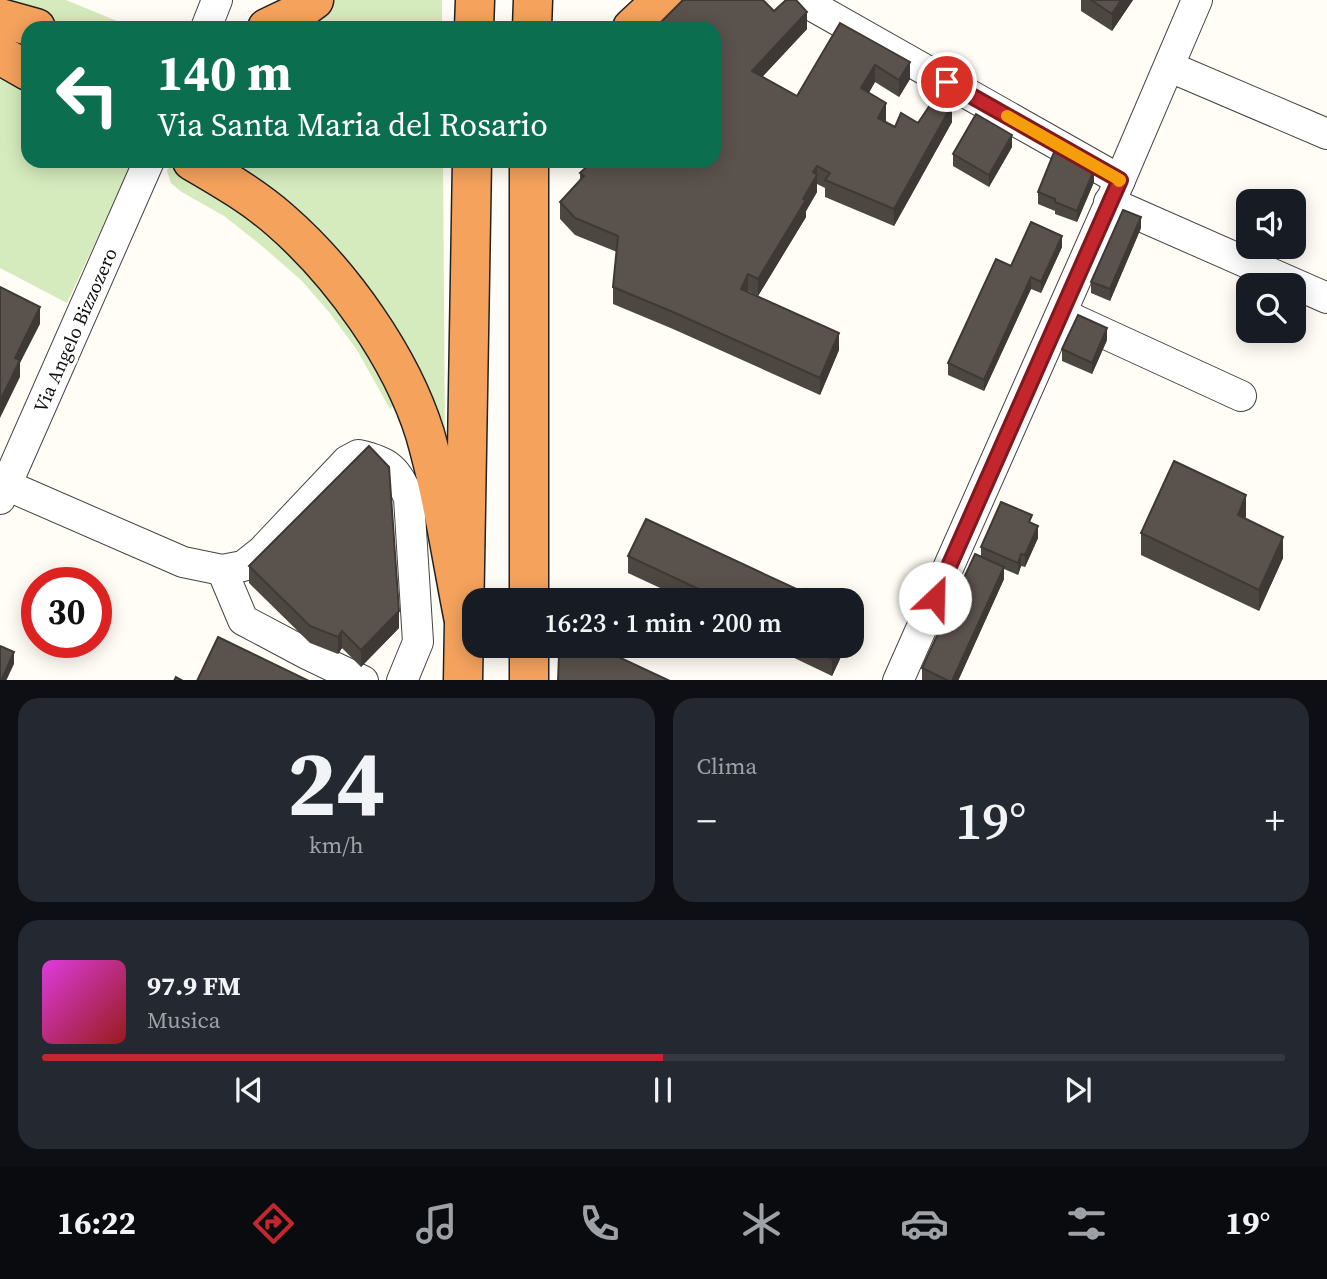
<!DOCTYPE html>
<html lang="it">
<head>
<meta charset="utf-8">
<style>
  :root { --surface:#171b24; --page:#242831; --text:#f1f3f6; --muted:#9ea1a6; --line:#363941; --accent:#c4262e }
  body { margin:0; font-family:"Source Serif 4",serif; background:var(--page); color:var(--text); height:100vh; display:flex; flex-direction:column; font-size:26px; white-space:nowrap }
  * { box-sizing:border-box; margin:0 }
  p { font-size:23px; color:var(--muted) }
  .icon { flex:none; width:38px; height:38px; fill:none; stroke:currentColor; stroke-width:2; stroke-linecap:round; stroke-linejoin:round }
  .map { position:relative; height:680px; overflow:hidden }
  .sheet { display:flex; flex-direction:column; gap:18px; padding:18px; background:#0d0f14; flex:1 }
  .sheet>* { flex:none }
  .guide { position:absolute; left:21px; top:21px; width:700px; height:147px; border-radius:21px; box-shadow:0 4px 18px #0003; background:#0b6e4f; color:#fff; overflow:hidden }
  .fabs { position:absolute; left:1236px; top:189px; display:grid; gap:14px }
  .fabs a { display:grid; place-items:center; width:70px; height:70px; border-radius:14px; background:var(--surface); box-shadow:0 4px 18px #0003; font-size:35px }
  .speed { position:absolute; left:21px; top:567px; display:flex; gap:14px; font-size:35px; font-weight:700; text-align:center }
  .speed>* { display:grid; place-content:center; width:91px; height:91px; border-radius:50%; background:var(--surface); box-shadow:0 4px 18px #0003; line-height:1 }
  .speed .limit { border:10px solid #d22; background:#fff; color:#111 }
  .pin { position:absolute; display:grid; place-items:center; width:60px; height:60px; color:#fff; margin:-30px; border:4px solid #fff; border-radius:50%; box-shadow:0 2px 7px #0007 }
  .me { position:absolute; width:77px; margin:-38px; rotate:24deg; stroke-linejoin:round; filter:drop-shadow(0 0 5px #0008) }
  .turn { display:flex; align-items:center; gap:24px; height:147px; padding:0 21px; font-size:32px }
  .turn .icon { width:91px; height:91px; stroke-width:2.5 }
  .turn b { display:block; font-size:49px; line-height:60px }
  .big { font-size:52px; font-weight:600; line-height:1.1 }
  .sheet .card { flex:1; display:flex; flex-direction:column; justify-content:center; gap:10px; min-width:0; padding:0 24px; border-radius:21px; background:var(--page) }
  .sheet .dial { align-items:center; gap:0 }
  .dial b { font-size:91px; line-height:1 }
  .song { display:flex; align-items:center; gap:21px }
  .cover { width:84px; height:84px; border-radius:10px; background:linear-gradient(135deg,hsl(300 70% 55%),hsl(0 70% 35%)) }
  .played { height:7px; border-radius:4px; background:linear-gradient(90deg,var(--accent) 50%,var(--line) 50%) }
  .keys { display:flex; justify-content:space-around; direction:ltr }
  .heat { display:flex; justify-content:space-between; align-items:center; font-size:38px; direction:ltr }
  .sheet .tiles { flex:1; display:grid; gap:18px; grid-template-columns:1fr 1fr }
  .card:last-child { grid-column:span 2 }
  .trip { position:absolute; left:462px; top:588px; width:402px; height:70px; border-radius:21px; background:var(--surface); box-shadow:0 4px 18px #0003; font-weight:600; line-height:70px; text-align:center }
  .tabs { display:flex; height:112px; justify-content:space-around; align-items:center; background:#090b0e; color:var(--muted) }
  .tabs .icon { width:49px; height:49px }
  .tabs .selected { color:var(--accent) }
  .tabs b { font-size:32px; color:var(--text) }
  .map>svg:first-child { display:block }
  .green { fill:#d5ebbd }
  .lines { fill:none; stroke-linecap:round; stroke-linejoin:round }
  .minor-casing { stroke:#444; stroke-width:32 }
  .highway-casing { stroke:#222; stroke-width:41 }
  .minor { stroke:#fff; stroke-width:30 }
  .highway { stroke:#f5a25d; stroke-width:38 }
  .wall { fill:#4d4742 }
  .shaded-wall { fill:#3f3936 }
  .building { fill:#5a524d; stroke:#3f3936; stroke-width:2 }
  .route-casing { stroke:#7f191e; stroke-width:18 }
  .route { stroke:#c4262e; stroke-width:12 }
  .slow { stroke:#f59e0b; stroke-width:12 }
  .labels { text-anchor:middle; stroke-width:7; stroke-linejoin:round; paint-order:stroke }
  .street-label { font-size:19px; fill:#111; stroke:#fff }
</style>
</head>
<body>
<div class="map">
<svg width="1327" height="681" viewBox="0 0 1327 681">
  <rect width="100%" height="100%" fill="#fffdf5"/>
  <!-- green -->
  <g class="green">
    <polygon points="0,0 66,0 134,28 28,28 28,161 133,161 67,303 0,268"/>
    <polygon points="322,0 442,0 442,28 283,28"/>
    <polygon points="171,161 187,161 229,194 323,280 399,400 390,409 357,350 329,312 301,280 262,246 224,216 180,191 171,183 167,171"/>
    <polygon points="220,161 443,161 445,441"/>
  </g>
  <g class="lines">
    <!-- minor casing -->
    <g class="minor-casing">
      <g id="minor">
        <polyline points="802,0 1120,180"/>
        <polyline points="206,28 217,0"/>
        <polyline points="1170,67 1327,134"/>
        <polyline points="1109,202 1327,298"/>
        <polyline points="1071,318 1241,396"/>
        <path d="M6 485 183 562 222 570 243 566 262 551 347 461 358 455C390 462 396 469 409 498L418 642 402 681"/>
        <polyline points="0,499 149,161"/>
        <polyline points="222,570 243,620 307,654 363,681"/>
        <polyline points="898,681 1120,180 1197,0"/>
      </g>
    </g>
    <!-- highway casing -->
    <g class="highway-casing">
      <g id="highway">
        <polyline points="0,18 36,28"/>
        <polyline points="267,28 292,16 314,0"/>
        <polyline points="474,28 475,0"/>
        <polyline points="532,28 533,0"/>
        <polyline points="632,28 662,0"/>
        <polyline points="0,55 28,71"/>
        <path d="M192 161C223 179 254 197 280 220 341 273 401 357 425 434 442 493 451 555 463 616"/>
        <polyline points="529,600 529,161"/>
        <polyline points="463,681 472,161"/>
        <polyline points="529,681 529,646"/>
      </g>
    </g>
    <!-- minor -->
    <use href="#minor" class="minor"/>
    <!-- highway -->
    <use href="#highway" class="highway"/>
  </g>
  <!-- wall -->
  <g class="wall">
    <polygon points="1081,0 1133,0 1112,31 1081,11"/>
    <polygon points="774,11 807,29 762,77 797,96 840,23 910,79 899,97 875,82 869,93 886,120 885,122 895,127 918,123 952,122 894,226 825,197 825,188 817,184 817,192 806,211 806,217 758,296 748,291 748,292 839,350 820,395 673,329 613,304 613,287 617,252 575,235 560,219 560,202 580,180 580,173 714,161"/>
    <polygon points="1012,147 989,187 953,166 953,154"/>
    <polygon points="1094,182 1077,222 1055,214 1055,211 1038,204 1038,192"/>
    <polygon points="1141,228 1110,301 1091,293 1091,282"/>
    <polygon points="1062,247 1041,293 1031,289 984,391 948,375 948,363 1011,266"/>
    <polygon points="1107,340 1092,374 1062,361 1062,349"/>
    <polygon points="1246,516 1245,519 1283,558 1259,611 1141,555 1141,533"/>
    <polygon points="1032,524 1038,538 1025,567 1021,566 1018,575 1004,569 1004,579 958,681 922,680 922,668 981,557 981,547"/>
    <polygon points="628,556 805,593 831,600 686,600 628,573"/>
    <polygon points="249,566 399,628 361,667 342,648 338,654 310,643 249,583"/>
    <polygon points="783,646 846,646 832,676 786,654 786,647"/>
  </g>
  <!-- shaded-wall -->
  <g class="shaded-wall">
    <polygon points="1121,0 1133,0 1112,31 1112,14"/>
    <polygon points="807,12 807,29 752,88 752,71"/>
    <polygon points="910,62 910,79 899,97 899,80"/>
    <polygon points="875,65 875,82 861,105 861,88"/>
    <polygon points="886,103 886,120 878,135 878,118"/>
    <polygon points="952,105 952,122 894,226 894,209"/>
    <polygon points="1012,135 1012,147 989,187 989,175"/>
    <polygon points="817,166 817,192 806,211 806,217 758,296 758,279 803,199 813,172"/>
    <polygon points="1094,170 1094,182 1077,222 1077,211"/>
    <polygon points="1141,217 1141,228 1110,301 1110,289"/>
    <polygon points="1062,236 1062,247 1041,293 1041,282"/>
    <polygon points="748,274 748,291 741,306 741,289"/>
    <polygon points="1031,277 1031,289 984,391 984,380"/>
    <polygon points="40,307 40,324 20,363 20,377 0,418 0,401 15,358"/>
    <polygon points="1107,328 1107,340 1092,374 1092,363"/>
    <polygon points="839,333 839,350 820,395 820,378"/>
    <polygon points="1246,495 1246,516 1238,537 1238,515"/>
    <polygon points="1038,526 1038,538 1025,567 1025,555"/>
    <polygon points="1283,537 1283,558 1259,611 1259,590"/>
    <polygon points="1021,554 1021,566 1018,575 1018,563"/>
    <polygon points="1004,567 1004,579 958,681 952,681"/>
    <polygon points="399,611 399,628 361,667 361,650"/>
    <polygon points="854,611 854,628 852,632 852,615"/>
    <polygon points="342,631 342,648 338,654 338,637"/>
    <polygon points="838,646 846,646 832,676 832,659"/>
    <polygon points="14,652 14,664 6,681 1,681"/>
  </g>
  <!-- building -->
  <g class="building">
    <polygon points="683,0 763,0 774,11 786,0 796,0 807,12 752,71 797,96 840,23 910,62 899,80 875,65 861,88 886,103 878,118 895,127 901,113 918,123 936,96 952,105 894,209 825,180 830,173 817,166 813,172 817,175 803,199 806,200 758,279 748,274 741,289 839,333 820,378 673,312 613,287 618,236 575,218 560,202 584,176 580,173 593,161 714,161 714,28 655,28"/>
    <polygon points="1091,0 1121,0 1112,14"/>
    <polygon points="976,114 1012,135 989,175 953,154"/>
    <polygon points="1055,150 1094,170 1077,211 1055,202 1055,199 1038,192"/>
    <polygon points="1123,210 1141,217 1110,289 1091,282"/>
    <polygon points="1031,222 1062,236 1041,282 1031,277 984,380 948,363 996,259 1011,266"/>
    <polygon points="0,287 40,307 15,358 20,360 0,401"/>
    <polygon points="1078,315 1107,328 1092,363 1062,349"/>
    <polygon points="369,446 389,467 399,611 361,650 342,631 338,637 310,626 249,566"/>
    <polygon points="1174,461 1246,495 1238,515 1283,537 1259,590 1141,533"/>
    <polygon points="1001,502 1032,515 1029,522 1038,526 1025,555 1021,554 1018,563 981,547"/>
    <polygon points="646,519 805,593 807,589 831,600 722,600 628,556"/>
    <polygon points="975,554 1004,567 952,681 949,681 922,668"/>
    <polygon points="218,637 309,681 197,681"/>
    <polygon points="0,646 14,652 1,681 0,681"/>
    <polygon points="564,646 595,646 670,681 558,681 559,655"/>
    <polygon points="804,646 838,646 832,659"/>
    <polygon points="176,677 183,681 174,681"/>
  </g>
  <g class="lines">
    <!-- route casing -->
    <g class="route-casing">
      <polyline id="route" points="935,598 1120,180 947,82"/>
    </g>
    <!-- route -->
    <use href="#route" class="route"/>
    <!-- slow -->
    <polyline class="slow" points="1007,116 1120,180 1119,181"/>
  </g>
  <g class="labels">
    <!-- street labels -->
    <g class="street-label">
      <text transform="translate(75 330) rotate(-66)" y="7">Via Angelo Bizzozero</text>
    </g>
  </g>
</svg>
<div class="fabs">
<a><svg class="icon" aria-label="sound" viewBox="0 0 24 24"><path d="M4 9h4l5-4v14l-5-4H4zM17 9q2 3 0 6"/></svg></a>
<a><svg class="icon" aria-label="search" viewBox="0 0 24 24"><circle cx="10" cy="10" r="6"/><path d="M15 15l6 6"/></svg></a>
</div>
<div class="speed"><div class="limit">30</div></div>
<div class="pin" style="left:947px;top:82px;background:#d93025"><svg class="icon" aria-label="arrive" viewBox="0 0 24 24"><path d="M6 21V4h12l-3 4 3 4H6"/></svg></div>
<svg class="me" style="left:935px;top:598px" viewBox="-20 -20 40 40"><circle r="19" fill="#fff"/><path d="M0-13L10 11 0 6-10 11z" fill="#c4262e"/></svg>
<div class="trip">16:23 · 1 min · 200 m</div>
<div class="guide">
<div class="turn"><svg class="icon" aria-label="left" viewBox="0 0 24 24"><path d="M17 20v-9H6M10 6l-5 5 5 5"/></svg><div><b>140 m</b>Via Santa Maria del Rosario</div></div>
</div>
</div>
<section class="sheet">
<div class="tiles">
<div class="card dial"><b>24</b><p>km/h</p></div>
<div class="card"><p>Clima</p>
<div class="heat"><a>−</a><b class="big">19°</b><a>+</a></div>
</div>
<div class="card">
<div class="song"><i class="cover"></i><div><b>97.9 FM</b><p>Musica</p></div></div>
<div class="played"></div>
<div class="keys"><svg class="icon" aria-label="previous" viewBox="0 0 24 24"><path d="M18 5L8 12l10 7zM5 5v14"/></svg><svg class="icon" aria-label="pause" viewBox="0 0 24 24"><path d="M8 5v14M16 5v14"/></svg><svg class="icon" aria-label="next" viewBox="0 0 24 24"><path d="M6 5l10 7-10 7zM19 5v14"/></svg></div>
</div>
</div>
</section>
<nav class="tabs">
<b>16:22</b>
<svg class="icon selected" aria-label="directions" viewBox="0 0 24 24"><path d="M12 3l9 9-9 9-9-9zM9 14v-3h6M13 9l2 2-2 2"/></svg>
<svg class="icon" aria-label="music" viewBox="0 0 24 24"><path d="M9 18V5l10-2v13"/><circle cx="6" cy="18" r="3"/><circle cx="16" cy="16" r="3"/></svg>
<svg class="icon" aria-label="phone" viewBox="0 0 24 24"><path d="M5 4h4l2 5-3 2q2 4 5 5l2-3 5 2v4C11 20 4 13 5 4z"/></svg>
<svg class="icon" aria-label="climate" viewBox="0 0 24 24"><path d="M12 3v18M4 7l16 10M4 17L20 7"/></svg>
<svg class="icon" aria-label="car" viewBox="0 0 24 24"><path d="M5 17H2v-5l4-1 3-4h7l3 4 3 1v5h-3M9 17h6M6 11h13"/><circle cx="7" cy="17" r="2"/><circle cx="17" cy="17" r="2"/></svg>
<svg class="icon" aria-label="filters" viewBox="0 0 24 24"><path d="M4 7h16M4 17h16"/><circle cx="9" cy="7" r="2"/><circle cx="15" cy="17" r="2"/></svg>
<b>19°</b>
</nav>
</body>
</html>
